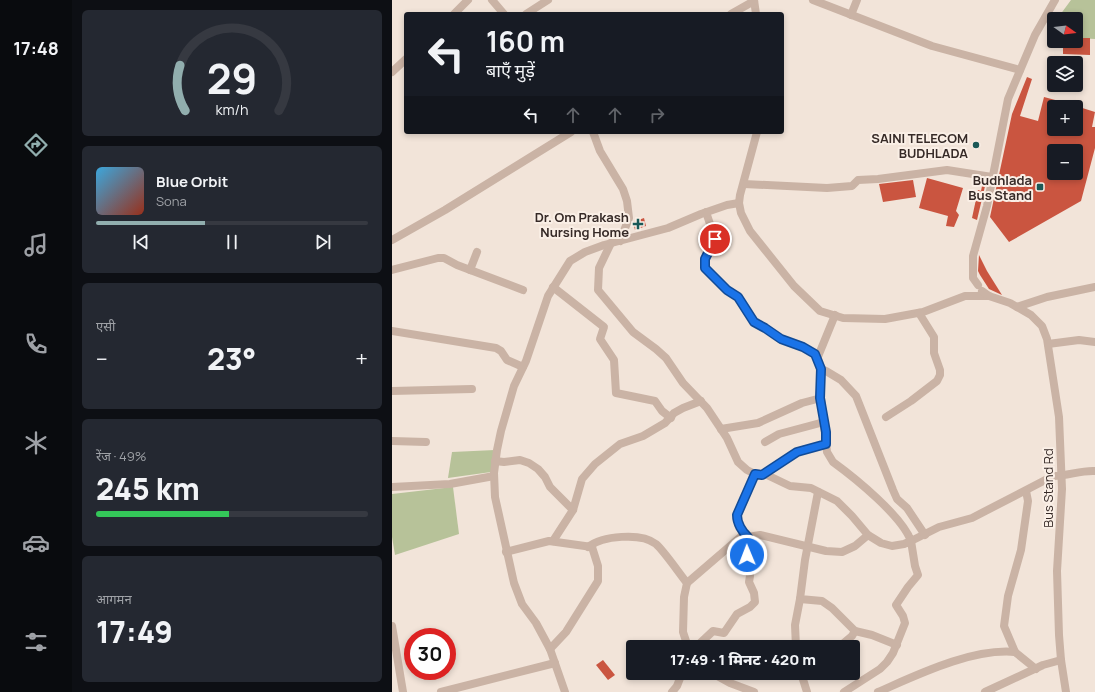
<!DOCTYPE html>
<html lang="hi">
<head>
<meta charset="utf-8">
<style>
  :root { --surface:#171b24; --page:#242831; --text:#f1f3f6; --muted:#9ea1a6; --line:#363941; --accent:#91aeae }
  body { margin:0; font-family:Manrope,"Noto Sans Devanagari",sans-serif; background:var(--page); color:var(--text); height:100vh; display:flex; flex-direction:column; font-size:15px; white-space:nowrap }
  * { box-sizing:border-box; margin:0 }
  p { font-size:13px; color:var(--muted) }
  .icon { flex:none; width:22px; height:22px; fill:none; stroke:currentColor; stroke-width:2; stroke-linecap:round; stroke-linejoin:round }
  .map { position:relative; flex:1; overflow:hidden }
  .details { display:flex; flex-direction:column; gap:10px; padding:10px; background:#0d0f14; width:320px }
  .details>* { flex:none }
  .guide { position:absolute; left:12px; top:12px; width:380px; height:122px; border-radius:4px; box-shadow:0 2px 6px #0003; background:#171b24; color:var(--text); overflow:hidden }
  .needle { width:26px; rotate:105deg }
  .controls { position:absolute; left:655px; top:12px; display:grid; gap:8px }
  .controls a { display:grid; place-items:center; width:36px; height:36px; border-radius:4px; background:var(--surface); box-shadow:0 2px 6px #0003; font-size:20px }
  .speed { position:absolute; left:12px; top:628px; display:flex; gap:8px; font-size:20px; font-weight:700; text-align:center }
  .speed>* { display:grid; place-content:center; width:52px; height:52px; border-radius:50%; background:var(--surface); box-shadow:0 2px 6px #0003; line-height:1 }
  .speed .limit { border:6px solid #d22; background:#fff; color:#111 }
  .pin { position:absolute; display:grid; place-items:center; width:34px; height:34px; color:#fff; margin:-17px; border:2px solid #fff; border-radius:50%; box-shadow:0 1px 4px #0007 }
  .me { position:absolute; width:44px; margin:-22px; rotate:359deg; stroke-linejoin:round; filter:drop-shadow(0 0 3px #0008) }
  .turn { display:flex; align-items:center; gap:14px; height:84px; padding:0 16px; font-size:18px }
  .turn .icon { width:52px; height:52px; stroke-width:2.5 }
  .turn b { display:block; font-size:28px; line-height:34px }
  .lanes { display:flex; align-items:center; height:38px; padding:0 16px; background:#0003; justify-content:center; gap:20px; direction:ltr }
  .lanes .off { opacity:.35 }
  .big { font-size:30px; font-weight:800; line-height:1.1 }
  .details .tile { flex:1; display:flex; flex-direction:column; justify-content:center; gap:6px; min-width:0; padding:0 14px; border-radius:6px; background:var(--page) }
  .details .dial { align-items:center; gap:0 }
  .dial svg { height:104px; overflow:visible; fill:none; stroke:var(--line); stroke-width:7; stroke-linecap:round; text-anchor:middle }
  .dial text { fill:var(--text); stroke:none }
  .song { display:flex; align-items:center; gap:12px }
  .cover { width:48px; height:48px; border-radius:6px; background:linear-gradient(135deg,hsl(200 70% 55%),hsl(10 70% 35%)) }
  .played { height:4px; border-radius:2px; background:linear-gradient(90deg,var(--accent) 40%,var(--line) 40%) }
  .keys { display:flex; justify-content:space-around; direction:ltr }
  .heat { display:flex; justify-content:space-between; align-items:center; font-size:22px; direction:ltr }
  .charge { height:6px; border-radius:3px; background:linear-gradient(90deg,#34c759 49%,var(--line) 0) }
  .trip { position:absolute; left:234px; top:640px; width:234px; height:40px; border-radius:4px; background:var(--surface); box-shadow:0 2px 6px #0003; font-weight:800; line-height:40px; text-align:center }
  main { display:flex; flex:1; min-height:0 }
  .dock { display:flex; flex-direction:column; width:72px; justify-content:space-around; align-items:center; background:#090b0e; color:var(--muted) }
  .dock .icon { width:28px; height:28px }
  .dock .selected { color:var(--accent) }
  .dock b { font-size:18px; color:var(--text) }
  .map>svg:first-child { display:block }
  .green { fill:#b7c299 }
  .building { fill:#ca5540; fill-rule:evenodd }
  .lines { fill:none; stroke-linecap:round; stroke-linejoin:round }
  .minor { stroke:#cab3a5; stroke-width:8 }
  .route-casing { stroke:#114b97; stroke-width:10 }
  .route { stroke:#1a73e8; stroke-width:7 }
  .poi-dot { fill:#1b5957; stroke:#faefe6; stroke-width:1.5 }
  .labels { text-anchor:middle; stroke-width:4; stroke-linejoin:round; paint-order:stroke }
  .poi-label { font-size:13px; font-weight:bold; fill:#362a27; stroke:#faefe6; text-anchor:end }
  .street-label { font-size:13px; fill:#362a27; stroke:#faefe6 }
</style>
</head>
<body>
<main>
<nav class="dock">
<b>17:48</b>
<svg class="icon selected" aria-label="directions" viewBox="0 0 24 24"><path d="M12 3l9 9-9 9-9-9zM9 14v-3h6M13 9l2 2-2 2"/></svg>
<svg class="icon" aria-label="music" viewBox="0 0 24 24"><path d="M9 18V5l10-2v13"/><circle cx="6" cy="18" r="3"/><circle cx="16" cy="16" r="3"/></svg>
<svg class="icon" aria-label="phone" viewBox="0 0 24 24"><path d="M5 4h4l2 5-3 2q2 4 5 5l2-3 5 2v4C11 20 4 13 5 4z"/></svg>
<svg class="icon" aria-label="climate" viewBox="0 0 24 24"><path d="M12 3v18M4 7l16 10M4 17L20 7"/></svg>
<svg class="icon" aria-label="car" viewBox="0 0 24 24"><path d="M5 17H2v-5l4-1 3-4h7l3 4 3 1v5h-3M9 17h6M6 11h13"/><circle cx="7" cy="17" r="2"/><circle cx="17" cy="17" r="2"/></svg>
<svg class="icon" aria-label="filters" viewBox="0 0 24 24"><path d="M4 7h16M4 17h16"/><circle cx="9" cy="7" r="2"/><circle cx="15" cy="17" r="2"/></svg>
</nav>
<section class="details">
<div class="tile dial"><svg viewBox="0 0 100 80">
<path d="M14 69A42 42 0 1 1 86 69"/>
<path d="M14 69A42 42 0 0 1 10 34" stroke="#91aeae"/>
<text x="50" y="56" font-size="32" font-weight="700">29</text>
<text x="50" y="72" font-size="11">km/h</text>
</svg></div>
<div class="tile">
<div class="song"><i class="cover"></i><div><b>Blue Orbit</b><p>Sona</p></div></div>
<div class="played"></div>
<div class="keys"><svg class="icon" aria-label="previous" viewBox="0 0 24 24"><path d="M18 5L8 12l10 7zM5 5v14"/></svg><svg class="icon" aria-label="pause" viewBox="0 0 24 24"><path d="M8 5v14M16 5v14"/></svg><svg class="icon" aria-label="next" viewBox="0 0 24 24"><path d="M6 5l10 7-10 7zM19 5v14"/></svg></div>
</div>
<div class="tile"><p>एसी</p>
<div class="heat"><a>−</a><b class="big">23°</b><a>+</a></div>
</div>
<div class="tile"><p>रेंज · 49%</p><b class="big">245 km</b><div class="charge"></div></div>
<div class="tile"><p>आगमन</p><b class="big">17:49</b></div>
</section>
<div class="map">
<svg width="703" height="692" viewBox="0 0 703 692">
  <rect width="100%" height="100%" fill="#f2e4d9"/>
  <!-- green -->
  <g class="green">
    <polygon points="679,0 703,0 703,39 684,38 684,19 665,19"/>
    <polygon points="103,450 99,472 56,478 60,452"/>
    <polygon points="61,487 67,534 3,555 0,537 0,494"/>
  </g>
  <!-- building -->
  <g class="building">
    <polygon points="684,38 698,38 698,55 671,54 671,41 684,41"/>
    <path d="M635 77 640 79 628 116 646 121 652 97 682 105 681 107H662V129H684V106L703 112 700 127H703V148L689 201 617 242 598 217 620 114ZM662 151H684V173H662Z"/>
    <polygon points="535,178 571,188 564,211 567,215 562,227 554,226 556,216 527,208"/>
    <polygon points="521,180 524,197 491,202 487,184"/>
    <polygon points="591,181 594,182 585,220 580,218 586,190 589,191"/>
    <polygon points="252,218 254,226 243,230 241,222"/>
    <polygon points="587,255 595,271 610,295 597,289 588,275 586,271"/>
    <polygon points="211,660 223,675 216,680 204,665"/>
  </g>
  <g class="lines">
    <!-- minor -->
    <g class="minor">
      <polyline points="100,0 112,14"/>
      <polyline points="362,0 364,14"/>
      <polyline points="421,0 540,46 628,70"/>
      <polyline points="62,14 76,0"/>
      <polyline points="134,14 156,0"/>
      <polyline points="339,14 362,1"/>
      <polyline points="459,15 465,0"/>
      <polyline points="0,72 14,59"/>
      <polyline points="201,132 208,151 231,189 235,201 237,218 228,241"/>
      <polyline points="365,132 348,195 347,203 349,213 358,231 402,286 428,311 451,318 493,319 531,312 573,296 597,296"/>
      <polyline points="352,184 435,188 460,186 466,180 486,179 555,170 600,177"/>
      <path d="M314 212 323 239 313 259V268L335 290 346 297 362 322 373 328 389 339 411 347 423 354 429 369V398L435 452 441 462C463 478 510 516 519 541L547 527 580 518 661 476C676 476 689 470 703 471"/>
      <polyline points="0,240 53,210 179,132"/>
      <polyline points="219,243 207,268 206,290 241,332 264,349 274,358 291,383 315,408 335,438 346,462 355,470 363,474 375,475 398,486 419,488 445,501 460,516 476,535 489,543 500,546 512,544 519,541 523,566 526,575 516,587 504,605 511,616 513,623 501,653 495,662 488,669 452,692"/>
      <polyline points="0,270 46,258 52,258 65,265 131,290"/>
      <polyline points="78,270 85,252"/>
      <polyline points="586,285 581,278 581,256 595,206 616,99 643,35 663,0"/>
      <polyline points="161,287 212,327 208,339 222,360 224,393 263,401 270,411 279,418"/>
      <polyline points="590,291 597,296 618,303 639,315 650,326 655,339 667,417 670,489 665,571 667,635 669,660 674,692"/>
      <polyline points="625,307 655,297 703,287"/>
      <polyline points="0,331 104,348 109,351 115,360 131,367"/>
      <polyline points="656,344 687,340 703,342"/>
      <polyline points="425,359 443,315"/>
      <polyline points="429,369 434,371 449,380 464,396 501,490 505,499 515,508 533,535"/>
      <polyline points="0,391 80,389"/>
      <polyline points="494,417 519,401 545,381 548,375 548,370 542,353 542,337 527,313"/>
      <polyline points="329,429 366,423 410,403 429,398"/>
      <polyline points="0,441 34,442"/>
      <polyline points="373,442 387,434 432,422"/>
      <polyline points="103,461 112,462 128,460 137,463 146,469 153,477 158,487 181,510"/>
      <polyline points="370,475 405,452 434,444"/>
      <polyline points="0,487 58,484 102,476"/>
      <polyline points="426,492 413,560 408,599 430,601 440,608 463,631 480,635 505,645"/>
      <polyline points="356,537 368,535 434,551 450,552 463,546 476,535"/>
      <polyline points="161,541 181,510 190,479 203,464 228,444 251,436 273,423 282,413 291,408 309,401"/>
      <path d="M196 547C210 536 249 532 264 544 272 551 287 573 295 583L292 597 291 632 296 647"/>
      <polyline points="114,552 157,541 200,547 206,566 206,581 174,632 158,649"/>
      <polyline points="295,583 352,534 345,520 345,515 363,474"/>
      <polyline points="0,626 11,692"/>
      <polyline points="304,647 321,631 332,633 345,614 358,607 363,602 362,593 357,582 358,576 353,546 356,537 352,534"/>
      <polyline points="404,647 403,625 408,599"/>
      <polyline points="447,647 460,636 463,631"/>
      <polyline points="623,652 612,626 616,596 629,550 636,501 634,491"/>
      <polyline points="320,673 338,683 362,692"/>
      <polyline points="409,673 415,692"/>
      <polyline points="49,692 163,663"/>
      <polyline points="173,692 158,649 144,623 130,604 122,583 103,497 102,473 105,450 109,431 122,386 134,361 156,296 178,261 193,252 212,245 276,228 309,214 335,205 347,203"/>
      <polyline points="280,692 285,686 290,673"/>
      <path d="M486 692C525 675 580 648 623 652L644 669"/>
      <polyline points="593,692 651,665 669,660"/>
    </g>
  </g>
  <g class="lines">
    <!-- route casing -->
    <g class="route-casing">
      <path id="route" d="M323 239 313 259V268L335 290 346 297 362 322 373 328 389 339 411 347 423 354 429 369 428 398 434 432V444L405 452 370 475 363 474 345 515C345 523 350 532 356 537L353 546 355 555"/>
    </g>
    <!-- route -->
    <use href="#route" class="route"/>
  </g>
  <!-- markers -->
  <g class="poi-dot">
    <circle cx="584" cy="145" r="4"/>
    <rect x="644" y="183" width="8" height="8" rx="2"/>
    <path d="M244 218h4v4h4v4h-4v4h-4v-4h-4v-4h4z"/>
  </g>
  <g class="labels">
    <!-- poi labels -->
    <g class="poi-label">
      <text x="576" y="143">SAINI TELECOM<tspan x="576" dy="15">BUDHLADA</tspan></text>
      <text x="640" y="185">Budhlada<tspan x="640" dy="15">Bus Stand</tspan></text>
      <text x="237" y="222">Dr. Om Prakash<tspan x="237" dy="15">Nursing Home</tspan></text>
    </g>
    <!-- street labels -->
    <g class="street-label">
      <text transform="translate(656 488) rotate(-90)" y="5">Bus Stand Rd</text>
    </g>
  </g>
</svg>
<div class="controls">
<a><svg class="needle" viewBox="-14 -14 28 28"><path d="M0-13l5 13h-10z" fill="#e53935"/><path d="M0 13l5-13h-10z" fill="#9ea1a6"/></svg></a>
<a><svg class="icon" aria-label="layers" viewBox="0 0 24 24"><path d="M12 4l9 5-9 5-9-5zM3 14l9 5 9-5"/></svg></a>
<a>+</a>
<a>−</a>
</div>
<div class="speed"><div class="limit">30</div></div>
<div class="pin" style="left:323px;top:239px;background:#d93025"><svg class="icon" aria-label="arrive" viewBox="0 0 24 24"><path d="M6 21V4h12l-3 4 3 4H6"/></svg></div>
<svg class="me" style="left:355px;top:555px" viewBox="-20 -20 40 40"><circle r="17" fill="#1a73e8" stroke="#fff" stroke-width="3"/><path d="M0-11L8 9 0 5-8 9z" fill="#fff"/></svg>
<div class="trip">17:49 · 1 मिनट · 420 m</div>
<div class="guide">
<div class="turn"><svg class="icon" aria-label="left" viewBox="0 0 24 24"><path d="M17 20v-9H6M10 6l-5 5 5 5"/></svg><div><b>160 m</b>बाएँ मुड़ें</div></div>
<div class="lanes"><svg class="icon" aria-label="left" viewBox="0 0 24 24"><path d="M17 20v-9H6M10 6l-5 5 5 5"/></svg><svg class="icon off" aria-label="ahead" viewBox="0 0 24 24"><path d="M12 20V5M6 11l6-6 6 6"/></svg><svg class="icon off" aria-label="ahead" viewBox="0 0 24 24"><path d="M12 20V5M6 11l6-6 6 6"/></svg><svg class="icon off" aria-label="right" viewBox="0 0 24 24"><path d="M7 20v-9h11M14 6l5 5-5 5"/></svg></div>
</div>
</div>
</main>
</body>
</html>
